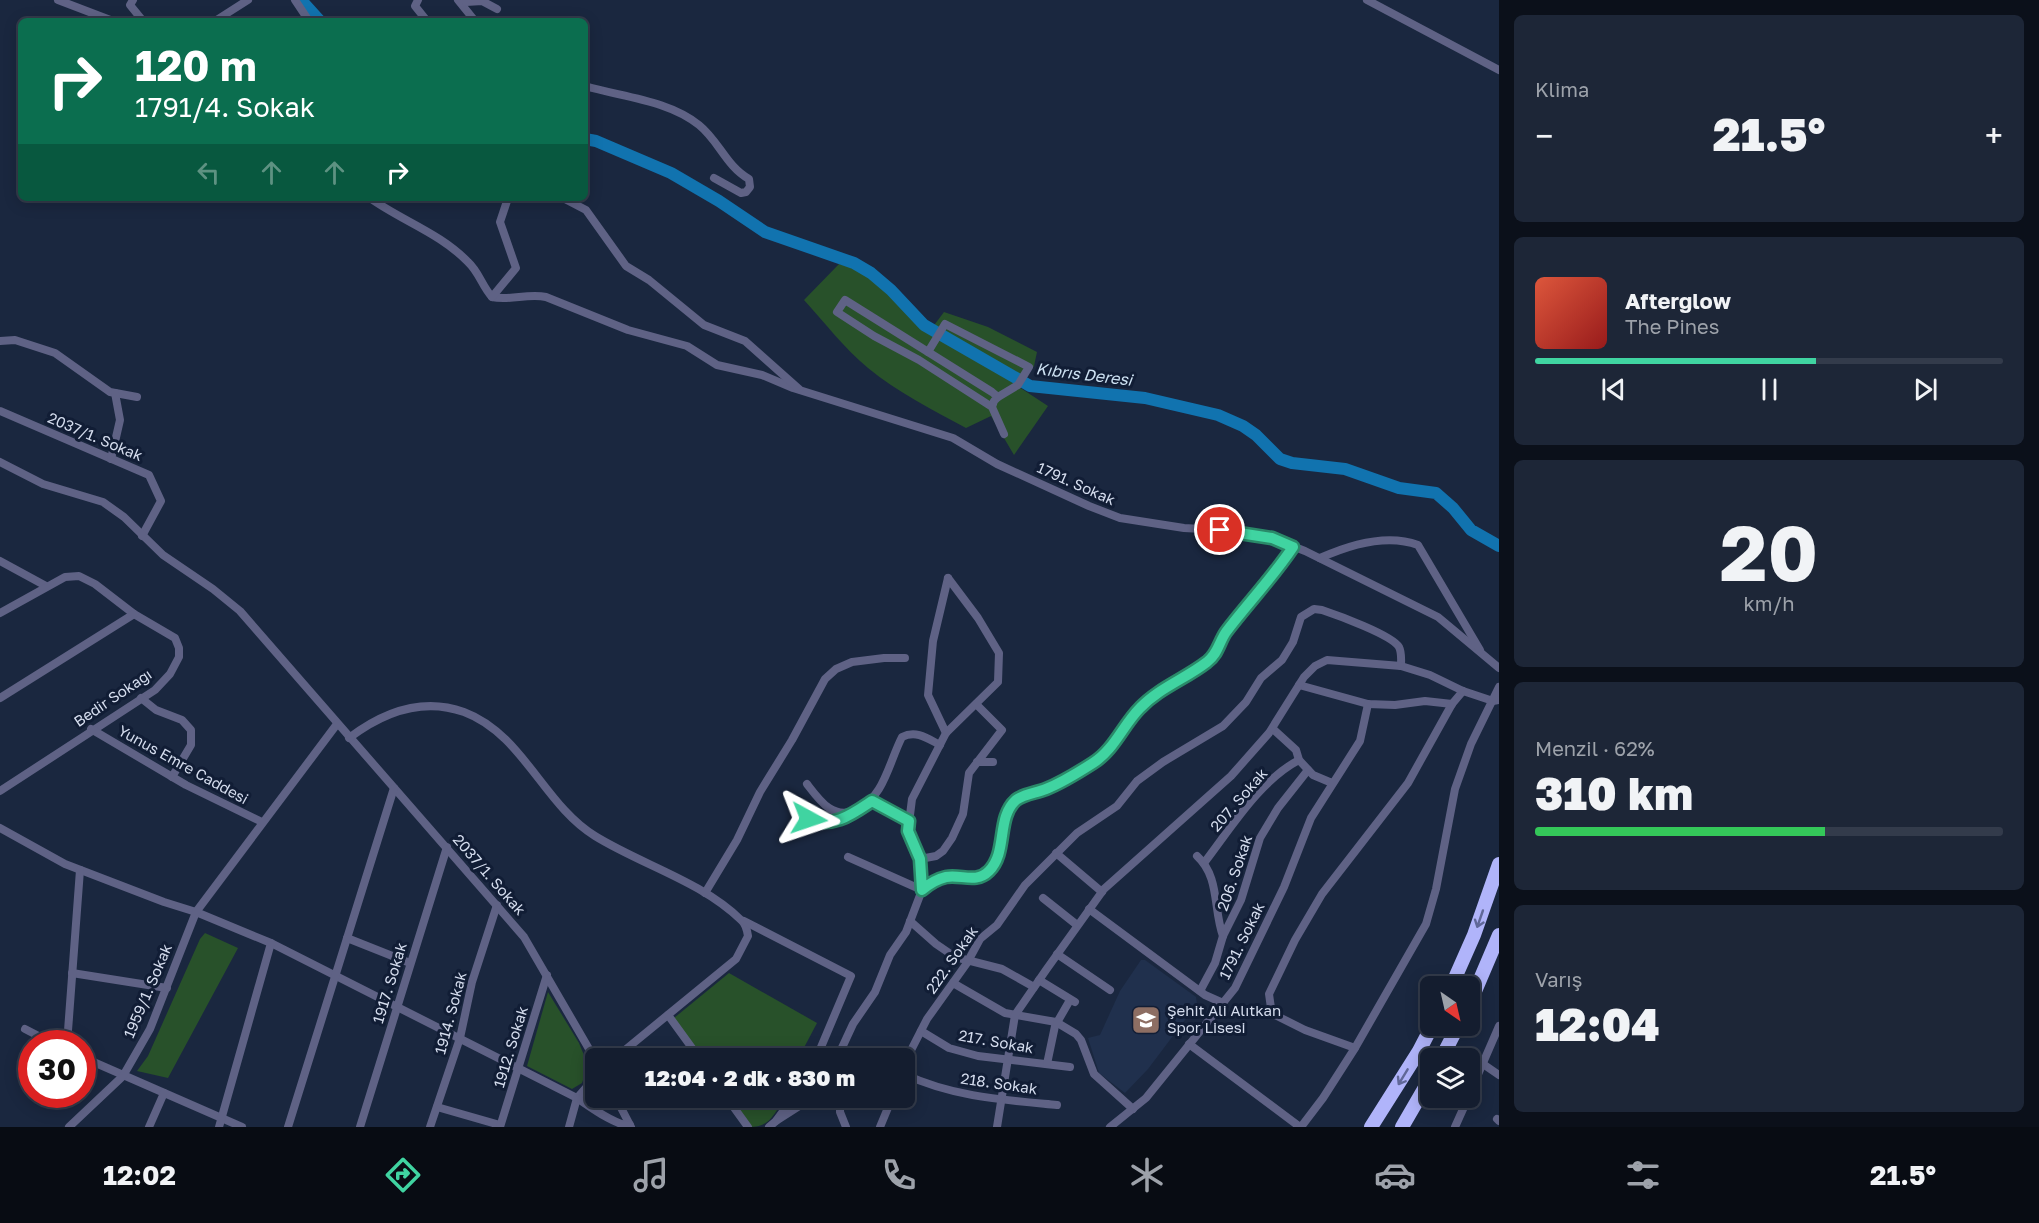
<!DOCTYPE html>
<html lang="tr">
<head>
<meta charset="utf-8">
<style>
  :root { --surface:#141d2f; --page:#1d2637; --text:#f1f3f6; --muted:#9da2aa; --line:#333b4b; --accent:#40d4a1 }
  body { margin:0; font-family:"Golos Text",sans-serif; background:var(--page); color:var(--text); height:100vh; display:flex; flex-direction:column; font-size:22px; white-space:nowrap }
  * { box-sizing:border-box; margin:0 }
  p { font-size:20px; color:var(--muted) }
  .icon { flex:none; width:33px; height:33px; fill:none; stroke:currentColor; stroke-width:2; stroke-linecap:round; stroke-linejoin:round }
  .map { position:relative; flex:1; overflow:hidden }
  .drawer { display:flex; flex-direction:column; gap:15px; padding:15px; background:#0b101a; width:540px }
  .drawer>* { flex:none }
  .banner { position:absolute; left:18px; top:18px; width:570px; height:183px; border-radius:9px; box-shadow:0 3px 15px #0003,0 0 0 2px var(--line); background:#0b6e4f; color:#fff; overflow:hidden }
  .needle { width:39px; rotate:146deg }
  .fabs { position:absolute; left:1420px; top:976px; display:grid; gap:12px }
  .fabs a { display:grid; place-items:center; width:60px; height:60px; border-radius:9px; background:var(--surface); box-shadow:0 3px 15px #0003,0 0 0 2px var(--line); font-size:30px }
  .speed { position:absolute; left:18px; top:1030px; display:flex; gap:12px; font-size:30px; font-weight:700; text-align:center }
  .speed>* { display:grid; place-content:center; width:78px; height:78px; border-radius:50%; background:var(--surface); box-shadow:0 3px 15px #0003,0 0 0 2px var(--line); line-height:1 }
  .speed .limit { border:9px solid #d22; background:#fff; color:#111 }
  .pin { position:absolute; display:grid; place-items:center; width:51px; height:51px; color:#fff; margin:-26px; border:3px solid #fff; border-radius:50%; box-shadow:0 2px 6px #0007 }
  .me { position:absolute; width:66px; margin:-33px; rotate:95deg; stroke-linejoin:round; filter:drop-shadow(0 0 4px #0008) }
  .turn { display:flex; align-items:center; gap:21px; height:126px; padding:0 18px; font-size:27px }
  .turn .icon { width:78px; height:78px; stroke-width:2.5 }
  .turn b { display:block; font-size:42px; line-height:51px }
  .lanes { display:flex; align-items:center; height:57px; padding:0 18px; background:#0003; justify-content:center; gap:30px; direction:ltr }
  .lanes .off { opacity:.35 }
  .big { font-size:45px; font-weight:800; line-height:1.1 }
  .drawer .tile { flex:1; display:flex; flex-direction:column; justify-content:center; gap:9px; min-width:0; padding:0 21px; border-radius:9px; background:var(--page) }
  .drawer .dial { align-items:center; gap:0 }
  .dial b { font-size:78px; line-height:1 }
  .song { display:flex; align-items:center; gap:18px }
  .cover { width:72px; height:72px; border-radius:9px; background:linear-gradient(135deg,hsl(10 70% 55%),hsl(0 70% 35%)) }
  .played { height:6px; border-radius:3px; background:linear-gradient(90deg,var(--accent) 60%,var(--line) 60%) }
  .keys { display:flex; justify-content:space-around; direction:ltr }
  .heat { display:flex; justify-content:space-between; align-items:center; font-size:33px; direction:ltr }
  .charge { height:9px; border-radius:4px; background:linear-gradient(90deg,#34c759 62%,var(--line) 0) }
  .trip { position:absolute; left:585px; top:1048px; width:330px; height:60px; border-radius:9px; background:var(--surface); box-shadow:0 3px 15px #0003,0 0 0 2px var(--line); font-weight:800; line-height:60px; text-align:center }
  .tabs { display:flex; height:96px; justify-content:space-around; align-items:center; background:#080c13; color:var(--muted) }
  .tabs .icon { width:42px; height:42px }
  .tabs .on { color:var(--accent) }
  .tabs b { font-size:27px; color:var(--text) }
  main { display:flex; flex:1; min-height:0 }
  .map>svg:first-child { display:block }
  .built { fill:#20304d }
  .green { fill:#28512a }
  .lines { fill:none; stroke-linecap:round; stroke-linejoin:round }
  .river { stroke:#1173af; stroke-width:12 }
  .street { stroke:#5f6285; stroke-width:8 }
  .highway { stroke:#b0b4fa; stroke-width:14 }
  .oneway { stroke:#606898 }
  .route-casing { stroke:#2a8a69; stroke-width:15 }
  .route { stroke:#40d4a1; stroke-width:10 }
  .labels { text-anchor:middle; stroke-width:6; stroke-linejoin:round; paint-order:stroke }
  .street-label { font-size:15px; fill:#d5ddee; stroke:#111d35 }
  .poi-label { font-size:15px; fill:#d5ddee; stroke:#111d35; text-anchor:start }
  .water-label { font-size:16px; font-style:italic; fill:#cde1f2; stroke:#111d35 }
</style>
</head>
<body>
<main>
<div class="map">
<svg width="1499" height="1127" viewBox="0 0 1499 1127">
  <rect width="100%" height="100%" fill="#1a273f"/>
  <!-- built -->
  <polygon class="built" points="1141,960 1145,960 1196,997 1197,1004 1148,1069 1125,1093 1099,1073 1088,1038 1100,1035 1120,991"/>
  <!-- green -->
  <g class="green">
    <path d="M839 264 861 270 929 332 944 312 988 327 1037 352 1034 366 1019 387 1048 406 1014 455 991 416 966 428C933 410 897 392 868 368 844 348 825 323 804 300Z"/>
    <polygon points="205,933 238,948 168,1078 137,1071 148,1056 200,939"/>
    <polygon points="729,973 817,1023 798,1059 703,1059 674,1018"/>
    <polygon points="548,992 579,1043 588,1065 582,1083 572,1089 527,1066"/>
    <path d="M730 1098H781L784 1099C774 1114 770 1127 750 1127Z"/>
  </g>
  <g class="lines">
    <!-- river -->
    <g class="river">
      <polyline points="301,0 320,21"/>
      <polyline points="585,139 596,141 671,173 719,201 765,232 854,263 871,273 891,290 924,325 1030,386 1145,398 1218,415 1243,426 1256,435 1280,459 1292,463 1345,469 1399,488 1436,493 1453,508 1471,530 1499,546"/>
    </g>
    <!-- street -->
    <g class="street">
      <polyline points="58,0 113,21"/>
      <polyline points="133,0 130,5 143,21"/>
      <polyline points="295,0 309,21"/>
      <polyline points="418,0 415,6 427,21"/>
      <polyline points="458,0 475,21"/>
      <polyline points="1367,0 1499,70"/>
      <polyline points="466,2 482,1 497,9"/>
      <polyline points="215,21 248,0"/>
      <path d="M585 86C622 97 668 100 699 125 719 141 726 166 749 179L750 187 746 192 741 193 714 178"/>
      <path d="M370 198C402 221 440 233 468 262 479 272 482 286 492 297 510 301 528 293 546 297L628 330 687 346 717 365 762 375 793 388 953 438 997 464 1089 506 1120 518 1184 528 1238 531 1272 538 1305 551 1438 617 1499 668"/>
      <polyline points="563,198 586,210 626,266 649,280 704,325 745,341 799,389"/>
      <polyline points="492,297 516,268 500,222 508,198"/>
      <polyline points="0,341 15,340 55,353 110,392 137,397"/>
      <polyline points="928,352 945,324 1029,367 1018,385 998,397"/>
      <polyline points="992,407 994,401 998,397 992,392 845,300 837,312 874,336 919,360 992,407 1004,434"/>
      <polyline points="0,411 149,475 161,501 142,536"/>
      <polyline points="111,459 120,420 115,393"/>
      <polyline points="0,462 43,484 103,502 124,517 163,555 213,589 240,611 524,937 596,1061"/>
      <path d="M1320 558C1349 545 1386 533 1418 545L1480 650"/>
      <polyline points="0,561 46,586"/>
      <polyline points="0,613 65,577 79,576 95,584 134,614 175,638 179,648 179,657 170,674 155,690 0,791"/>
      <polyline points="1299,685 1368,704 1395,705 1425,701 1452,704"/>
      <polyline points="0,698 134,614"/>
      <polyline points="141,698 156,710 182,720 191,730 191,745 172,777"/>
      <polyline points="91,729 186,785 262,822"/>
      <polyline points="1273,729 1296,750 1299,760 1313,775 1332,783"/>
      <polyline points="946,733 928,695 933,641 948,578"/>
      <path d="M349 738C382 713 422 697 464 712 523 734 544 805 595 836 642 865 701 881 741 920 746 924 747 930 748 936L736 959 614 1059"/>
      <polyline points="977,762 993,762"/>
      <path d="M807 784C820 801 833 820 856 810 884 798 889 762 902 737 916 730 927 738 940 745"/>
      <polyline points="872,801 909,821"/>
      <path d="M809 819C824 824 838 825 851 814"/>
      <polyline points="0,828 65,864 164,902 196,912 271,943 577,1098 596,1076"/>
      <polyline points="1056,853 1102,892"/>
      <path d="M1197 856C1220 877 1213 909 1223 936"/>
      <polyline points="848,857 922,890"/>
      <polyline points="920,859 936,856 943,851 952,838 963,814 969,773 1002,730 976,704"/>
      <path d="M1204 863C1231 828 1259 781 1299 760"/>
      <path d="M922 890C929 884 937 879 946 877 961 874 976 884 989 871 1008 852 996 818 1016 800 1024 794 1036 793 1046 789 1059 784 1086 770 1097 760 1114 745 1124 724 1140 708 1161 686 1193 678 1211 659 1218 651 1220 641 1226 632 1248 603 1273 577 1293 547"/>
      <polyline points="705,893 737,840 760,792 792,740 825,679 836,669 852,662 884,658 905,658"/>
      <polyline points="1043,898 1077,925"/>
      <polyline points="1089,909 1205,995 1223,1003"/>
      <polyline points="744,921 851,976 816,1059"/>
      <polyline points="910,921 936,944 955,957 1002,969 1034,987"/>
      <polyline points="347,938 410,963"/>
      <polyline points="1057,954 1110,990"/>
      <polyline points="72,973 167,988"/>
      <polyline points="1039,980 1075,1002"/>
      <polyline points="953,983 1005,1013 1056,1022 1076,1034 1081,1040 1094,1074 1133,1109"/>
      <polyline points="1200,991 1215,963 1223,936 1241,900 1260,838 1278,808 1308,770"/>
      <polyline points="668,1015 700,1059"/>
      <polyline points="25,1029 54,1044"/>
      <polyline points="921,1031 949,1048 978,1056 1070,1067"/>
      <polyline points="67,1044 80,870"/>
      <polyline points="1189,1044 1300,1127"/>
      <polyline points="1355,1048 1305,1030 1277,1016 1271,1008 1269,994 1295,940 1322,894 1408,783 1452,704 1463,691"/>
      <polyline points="82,1057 242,1127"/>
      <polyline points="840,1059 840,1052 853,1024 875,992 890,955 906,932 922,890 920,859 908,831 912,799 946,733 998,682 999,653 978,618 948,578"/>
      <path d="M904 1064 927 1019 967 963 980 939 997 925 1025 885 1077 833 1117 806 1137 781 1163 762 1223 726 1246 702 1261 678 1282 660 1293 642 1301 617 1314 609 1322 610C1337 615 1392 635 1399 647 1402 653 1401 660 1401 666"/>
      <polyline points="1047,1064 1055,1026 1070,1000"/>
      <polyline points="1483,1064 1499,1075"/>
      <path d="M904 1074C953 1097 1004 1100 1057 1105"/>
      <polyline points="1470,1093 1499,1026"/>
      <polyline points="616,1098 631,1127"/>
      <polyline points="727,1098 748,1127"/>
      <polyline points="840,1098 840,1112 846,1127"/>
      <polyline points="437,1107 500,1125"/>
      <polyline points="1497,1119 1499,1121"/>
      <polyline points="776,1121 812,1098"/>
      <polyline points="69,1127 123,1076 150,1029 196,912 337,724"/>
      <polyline points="149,1127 164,1093"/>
      <polyline points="219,1127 271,943"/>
      <polyline points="288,1127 394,788"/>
      <polyline points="360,1127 447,847"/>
      <polyline points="430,1127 460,1038 472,982 497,905"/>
      <polyline points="500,1127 547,975"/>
      <path d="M569 1127 577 1098C589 1106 617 1127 630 1125"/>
      <polyline points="769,1127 776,1121 793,1098"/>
      <polyline points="880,1127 892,1098"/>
      <polyline points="997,1127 1015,1015 1046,970 1104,889 1231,776 1269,733 1304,677 1315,666 1327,660 1401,666 1430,675 1463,691 1493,701 1499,700"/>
      <polyline points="1110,1127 1146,1098 1235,988 1284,887 1311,818 1360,741 1368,704"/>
      <polyline points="1301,1127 1323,1098 1355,1048 1426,924 1436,889 1455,789 1471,744 1499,687"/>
      <polyline points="1455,1127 1468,1098"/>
    </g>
    <!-- highway -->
    <g class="highway">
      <polyline points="1451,987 1474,935 1499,864"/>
      <polyline points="1470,1003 1499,935"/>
      <polyline points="1441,1059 1458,1026"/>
      <polyline points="1371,1127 1419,1051 1432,1026"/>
      <polyline points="1402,1127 1431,1077"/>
    </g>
  </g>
  <!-- one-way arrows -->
  <defs><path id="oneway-shaft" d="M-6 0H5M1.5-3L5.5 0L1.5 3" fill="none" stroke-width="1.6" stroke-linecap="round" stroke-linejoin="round" transform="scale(1.5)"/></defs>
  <g class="oneway">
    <use href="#oneway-shaft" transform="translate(1480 919) rotate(109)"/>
    <use href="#oneway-shaft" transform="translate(1403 1077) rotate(121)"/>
  </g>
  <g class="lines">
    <!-- route casing -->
    <g class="route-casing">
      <path id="route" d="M809 819C834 828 851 815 872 801L909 821 908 831 920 859 922 890C929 884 937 879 946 877 961 874 976 884 989 871 1008 852 996 818 1016 800 1024 794 1036 793 1046 789 1061 783 1079 772 1093 763 1114 750 1123 725 1140 708 1159 688 1185 679 1207 662 1218 654 1219 642 1226 632 1248 603 1273 577 1293 547L1272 538 1220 530"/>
    </g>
    <!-- route -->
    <use href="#route" class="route"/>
  </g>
  <!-- icons -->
  <defs>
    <g id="school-square" transform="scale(1.5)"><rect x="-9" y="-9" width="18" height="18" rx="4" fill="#8d6e63" stroke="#111d35"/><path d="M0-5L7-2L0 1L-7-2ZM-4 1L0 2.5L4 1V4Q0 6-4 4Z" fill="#fff"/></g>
  </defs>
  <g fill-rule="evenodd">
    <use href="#school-square" x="1146" y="1020"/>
  </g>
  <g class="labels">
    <!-- street labels -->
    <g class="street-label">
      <text transform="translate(95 437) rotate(23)" y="5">2037/1. Sokak</text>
      <text transform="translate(1076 484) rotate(24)" y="5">1791. Sokak</text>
      <text transform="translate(113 698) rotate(-34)" y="5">Bedir Sokağı</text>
      <text transform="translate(183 765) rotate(29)" y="5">Yunus Emre Caddesi</text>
      <text transform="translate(1239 800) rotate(-49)" y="5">207. Sokak</text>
      <text transform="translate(1235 873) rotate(-71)" y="5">206. Sokak</text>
      <text transform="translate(489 875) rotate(49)" y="5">2037/1. Sokak</text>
      <text transform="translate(1242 941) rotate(-64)" y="5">1791. Sokak</text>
      <text transform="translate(952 960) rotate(-55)" y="5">222. Sokak</text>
      <text transform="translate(390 983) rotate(-73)" y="5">1917. Sokak</text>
      <text transform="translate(148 991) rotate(-67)" y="5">1959/1. Sokak</text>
      <text transform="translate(451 1013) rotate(-75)" y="5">1914. Sokak</text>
      <text transform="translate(996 1042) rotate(10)" y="5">217. Sokak</text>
      <text transform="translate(511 1047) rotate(-73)" y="5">1912. Sokak</text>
      <text transform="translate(999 1084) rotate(8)" y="5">218. Sokak</text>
    </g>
    <!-- poi labels -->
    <g class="poi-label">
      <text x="1167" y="1016">Şehit Ali Alıtkan<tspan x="1167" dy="17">Spor Lisesi</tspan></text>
    </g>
    <!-- water labels -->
    <g class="water-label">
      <text transform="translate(1084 374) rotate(7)" y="6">Kıbrıs Deresi</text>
    </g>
  </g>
</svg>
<div class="fabs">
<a><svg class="needle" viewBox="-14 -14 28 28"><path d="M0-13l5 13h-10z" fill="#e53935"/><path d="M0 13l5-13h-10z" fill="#9da2aa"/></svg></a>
<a><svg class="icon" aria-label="layers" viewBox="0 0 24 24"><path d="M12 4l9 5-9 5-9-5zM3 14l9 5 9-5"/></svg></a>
</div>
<div class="speed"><div class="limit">30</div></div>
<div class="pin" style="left:1220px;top:530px;background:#d93025"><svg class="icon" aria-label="arrive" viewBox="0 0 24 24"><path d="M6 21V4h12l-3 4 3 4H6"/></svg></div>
<svg class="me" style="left:809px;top:819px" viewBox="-20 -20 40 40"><path d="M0-17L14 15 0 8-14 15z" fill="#40d4a1" stroke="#fff" stroke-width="4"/></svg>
<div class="trip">12:04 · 2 dk · 830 m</div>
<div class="banner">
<div class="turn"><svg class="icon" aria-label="right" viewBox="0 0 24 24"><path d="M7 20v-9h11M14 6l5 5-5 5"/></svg><div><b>120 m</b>1791/4. Sokak</div></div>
<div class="lanes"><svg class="icon off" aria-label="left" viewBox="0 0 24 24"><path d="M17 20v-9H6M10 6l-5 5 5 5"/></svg><svg class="icon off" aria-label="ahead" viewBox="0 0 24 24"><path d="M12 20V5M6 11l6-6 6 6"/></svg><svg class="icon off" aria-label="ahead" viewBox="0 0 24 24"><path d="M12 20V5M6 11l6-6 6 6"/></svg><svg class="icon" aria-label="right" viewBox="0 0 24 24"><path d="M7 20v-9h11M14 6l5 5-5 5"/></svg></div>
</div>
</div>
<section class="drawer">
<div class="tile"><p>Klima</p>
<div class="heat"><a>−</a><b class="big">21.5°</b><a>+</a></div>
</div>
<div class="tile">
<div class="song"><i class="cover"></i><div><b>Afterglow</b><p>The Pines</p></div></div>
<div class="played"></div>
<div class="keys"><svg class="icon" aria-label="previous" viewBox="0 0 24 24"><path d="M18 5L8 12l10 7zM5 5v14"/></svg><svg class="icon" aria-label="pause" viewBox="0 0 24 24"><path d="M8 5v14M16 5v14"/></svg><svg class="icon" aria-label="next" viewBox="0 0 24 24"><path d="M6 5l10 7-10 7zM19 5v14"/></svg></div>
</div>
<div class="tile dial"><b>20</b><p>km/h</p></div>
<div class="tile"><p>Menzil · 62%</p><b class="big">310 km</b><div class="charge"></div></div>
<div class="tile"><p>Varış</p><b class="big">12:04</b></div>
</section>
</main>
<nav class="tabs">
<b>12:02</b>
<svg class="icon on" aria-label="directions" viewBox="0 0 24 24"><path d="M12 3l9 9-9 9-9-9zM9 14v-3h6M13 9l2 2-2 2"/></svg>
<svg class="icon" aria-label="music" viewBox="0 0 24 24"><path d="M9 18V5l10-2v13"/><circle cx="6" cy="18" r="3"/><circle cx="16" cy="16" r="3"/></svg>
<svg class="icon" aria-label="phone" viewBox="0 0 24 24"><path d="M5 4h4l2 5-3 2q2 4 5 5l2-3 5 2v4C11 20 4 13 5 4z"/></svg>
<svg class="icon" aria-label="climate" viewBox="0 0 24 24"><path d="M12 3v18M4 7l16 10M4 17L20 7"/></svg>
<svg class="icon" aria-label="car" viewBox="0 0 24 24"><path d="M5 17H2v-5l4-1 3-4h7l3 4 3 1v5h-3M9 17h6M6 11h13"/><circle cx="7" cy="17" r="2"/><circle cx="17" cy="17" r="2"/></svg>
<svg class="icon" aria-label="filters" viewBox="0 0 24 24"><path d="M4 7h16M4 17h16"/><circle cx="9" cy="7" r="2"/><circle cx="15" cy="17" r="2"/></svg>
<b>21.5°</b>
</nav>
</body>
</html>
